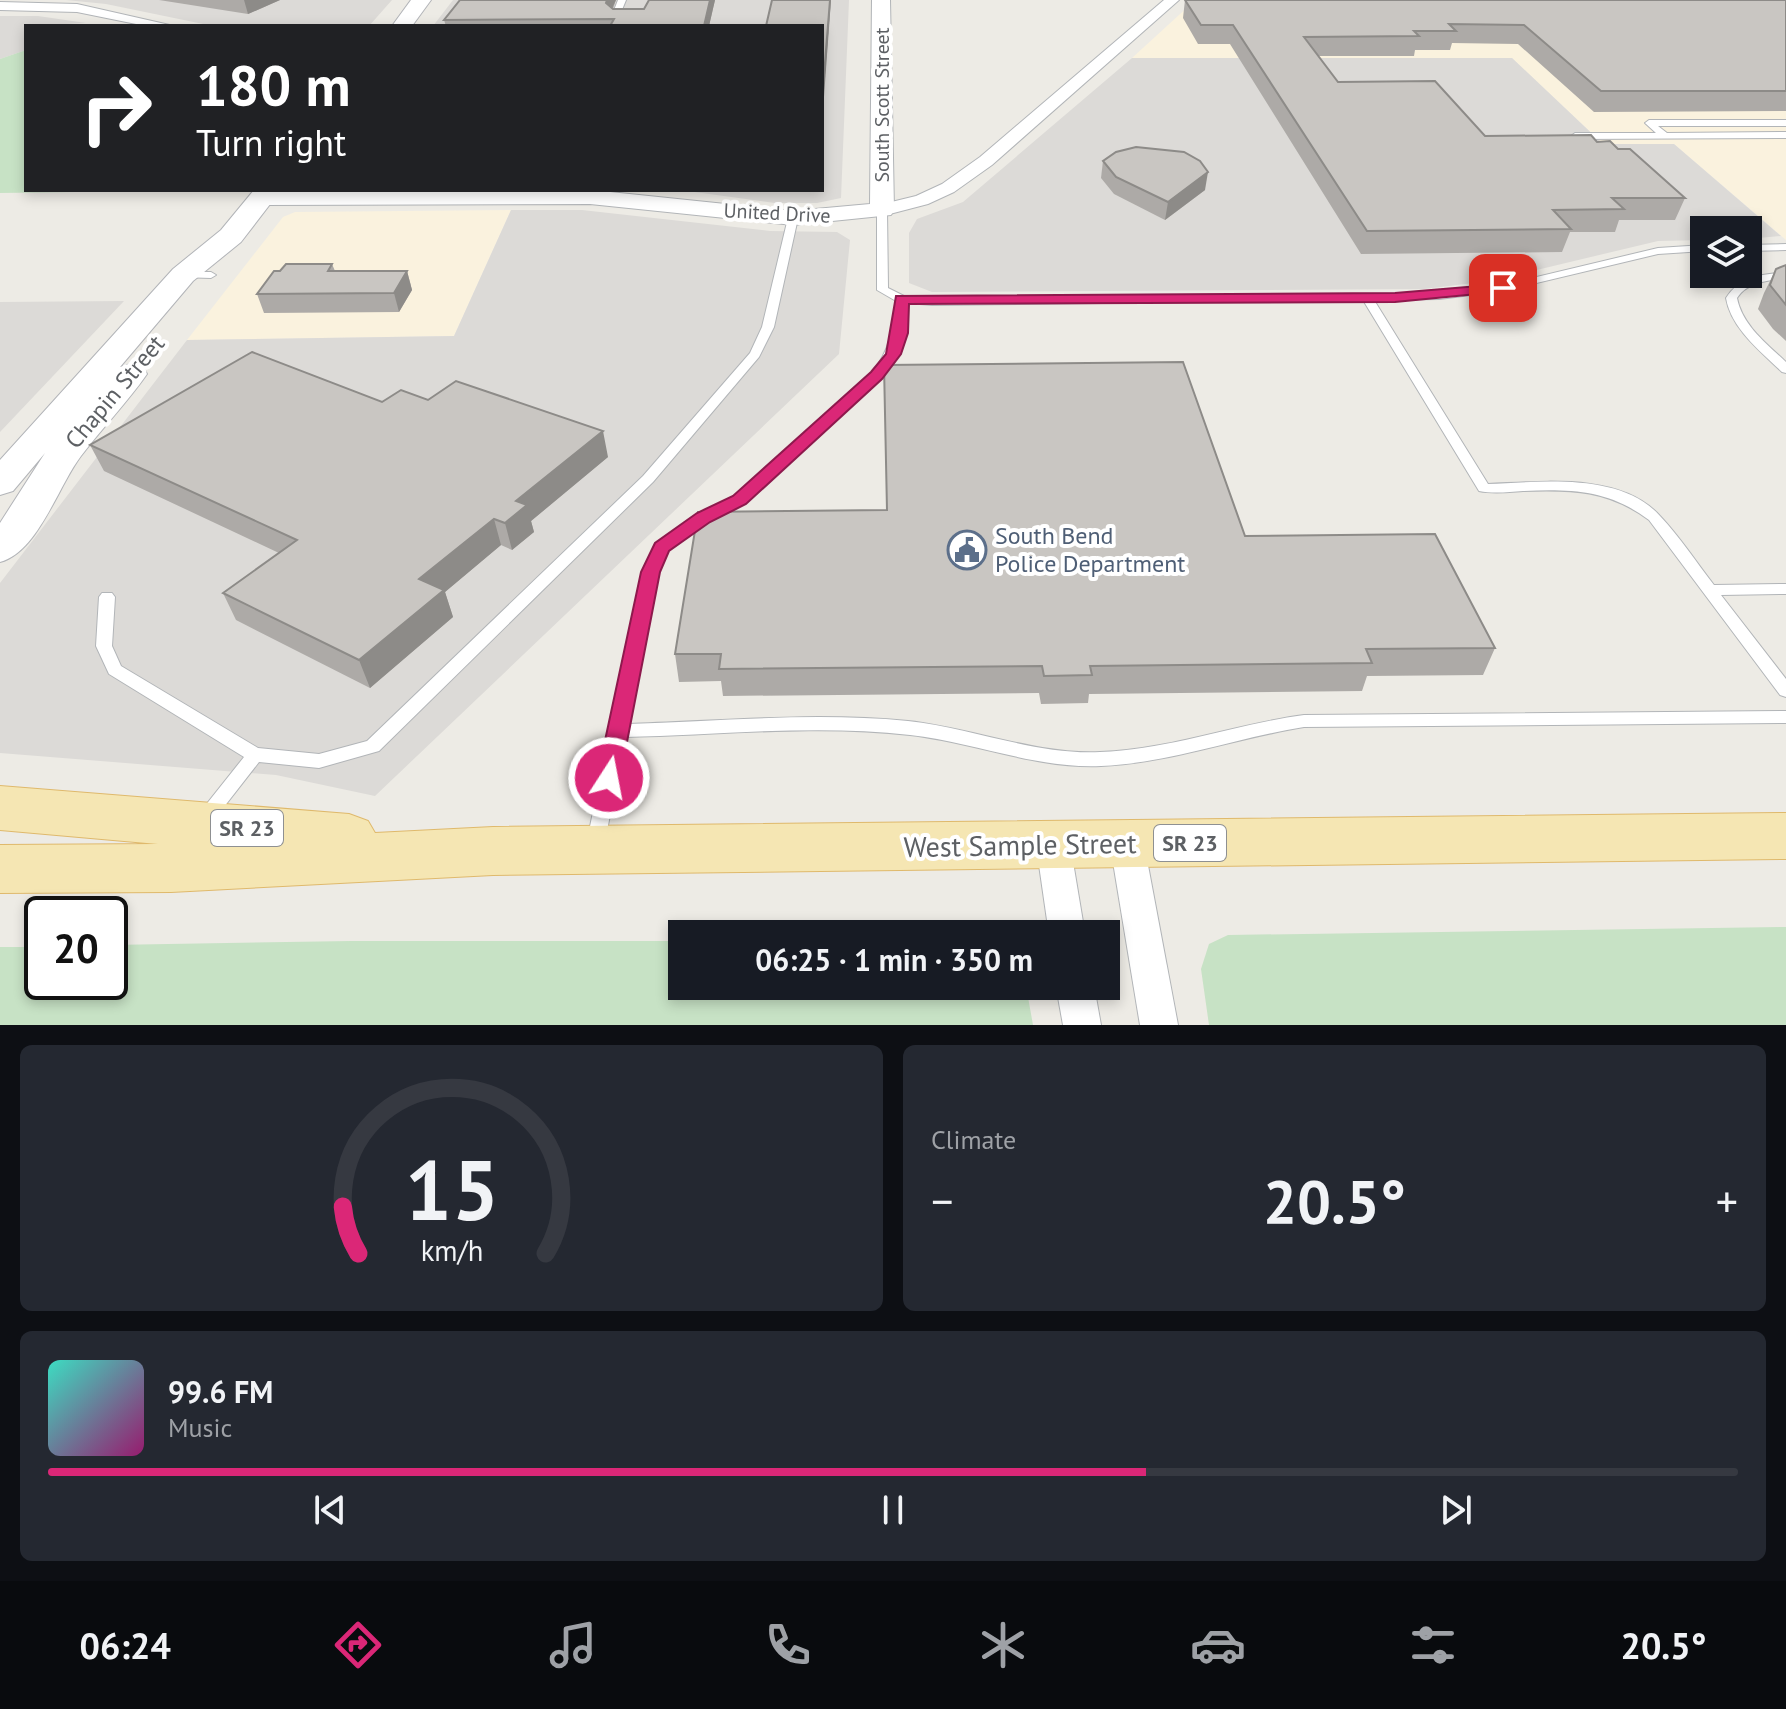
<!DOCTYPE html>
<html lang="en">
<head>
<meta charset="utf-8">
<style>
  :root { --surface:#171b24; --page:#242831; --text:#f1f3f6; --muted:#9ea1a6; --line:#363941; --accent:#db2777 }
  body { margin:0; font-family:"PT Sans",sans-serif; background:var(--page); color:var(--text); height:100vh; display:flex; flex-direction:column; font-size:30px; white-space:nowrap }
  * { box-sizing:border-box; margin:0 }
  p { font-size:26px; color:var(--muted) }
  .icon { flex:none; width:44px; height:44px; fill:none; stroke:currentColor; stroke-width:2; stroke-linecap:round; stroke-linejoin:round }
  .map { position:relative; height:1025px; overflow:hidden }
  .details { display:flex; flex-direction:column; gap:20px; padding:20px; background:#0d0f14; flex:1 }
  .details>* { flex:none }
  .hud { position:absolute; left:24px; top:24px; width:800px; height:168px; border-radius:0px; box-shadow:0 4px 12px #0003; background:#202124; color:#fff; overflow:hidden }
  .fabs { position:absolute; left:1690px; top:216px; display:grid; gap:16px }
  .fabs a { display:grid; place-items:center; width:72px; height:72px; border-radius:0px; background:var(--surface); box-shadow:0 4px 12px #0003; font-size:40px }
  .speed { position:absolute; left:24px; top:896px; display:flex; gap:16px; font-size:40px; font-weight:700; text-align:center }
  .speed>* { display:grid; place-content:center; width:104px; height:104px; border-radius:50%; background:var(--surface); box-shadow:0 4px 12px #0003; line-height:1 }
  .speed .limit { border:4px solid #111; border-radius:12px; background:#fff; color:#111 }
  .pin { position:absolute; display:grid; place-items:center; width:68px; height:68px; color:#fff; margin:-34px; border-radius:16px; box-shadow:0 4px 12px #0006 }
  .me { position:absolute; width:88px; margin:-44px; rotate:11deg; stroke-linejoin:round; filter:drop-shadow(0 0 6px #0008) }
  .turn { display:flex; align-items:center; gap:28px; height:168px; padding:0 40px; font-size:36px }
  .turn .icon { width:104px; height:104px; stroke-width:2.5 }
  .turn b { display:block; font-size:56px; line-height:68px }
  .big { font-size:60px; font-weight:800; line-height:1.1 }
  .details .tile { flex:1; display:flex; flex-direction:column; justify-content:center; gap:12px; min-width:0; padding:0 28px; border-radius:12px; background:var(--page) }
  .details .dial { align-items:center; gap:0 }
  .dial svg { height:208px; overflow:visible; fill:none; stroke:var(--line); stroke-width:7; stroke-linecap:round; text-anchor:middle }
  .dial text { fill:var(--text); stroke:none }
  .song { display:flex; align-items:center; gap:24px }
  .cover { width:96px; height:96px; border-radius:12px; background:linear-gradient(135deg,hsl(170 70% 55%),hsl(320 70% 35%)) }
  .played { height:8px; border-radius:4px; background:linear-gradient(90deg,var(--accent) 65%,var(--line) 65%) }
  .keys { display:flex; justify-content:space-around; direction:ltr }
  .heat { display:flex; justify-content:space-between; align-items:center; font-size:44px; direction:ltr }
  .details .tiles { flex:1; display:grid; gap:20px; grid-template-columns:1fr 1fr }
  .tile:last-child { grid-column:span 2 }
  .trip { position:absolute; left:668px; top:920px; width:452px; height:80px; border-radius:0px; background:var(--surface); box-shadow:0 4px 12px #0003; font-weight:800; line-height:80px; text-align:center }
  .tabs { display:flex; height:128px; justify-content:space-around; align-items:center; background:#090b0e; color:var(--muted) }
  .tabs .icon { width:56px; height:56px }
  .tabs .current { color:var(--accent) }
  .tabs b { font-size:36px; color:var(--text) }
  .map>svg:first-child { display:block }
  .commercial { fill:#faf2de }
  .industrial { fill:#dcdad7 }
  .green { fill:#c7e2c5 }
  .lines { fill:none; stroke-linecap:round; stroke-linejoin:round }
  .service-casing { stroke:#b2b5b8; stroke-width:2 }
  .minor-casing { stroke:#b2b5b8; stroke-width:2 }
  .tertiary-casing { stroke:#b2b5b8; stroke-width:2 }
  .secondary-casing { stroke:#b2b4b8; stroke-width:2 }
  .primary-casing { stroke:#dfb96c; stroke-width:2 }
  .service { fill:#fff; fill-rule:evenodd }
  .minor { fill:#fff; fill-rule:evenodd }
  .tertiary { fill:#fff; fill-rule:evenodd }
  .secondary { fill:#fff; fill-rule:evenodd }
  .primary { fill:#f5e6b3; fill-rule:evenodd }
  .wall { fill:#adaaa7 }
  .shaded-wall { fill:#8d8b88 }
  .building { fill:#c9c6c2; stroke:#8d8b88; stroke-width:2 }
  .route { fill:#db2777; stroke:#8e194d; stroke-width:2 }
  .labels { text-anchor:middle; stroke-width:8; stroke-linejoin:round; paint-order:stroke }
  .far-street-label { font-size:20px; fill:#5d6064; stroke:#fff }
  .shield { fill:#fff; stroke:#8e9092; stroke-width:2 }
  .shield-label { font-size:22px; font-weight:bold; fill:#5d6064 }
  .street-label { font-size:24px; fill:#5d6064; stroke:#fff }
  .service-label { font-size:24px; fill:#4e5e75; stroke:#fff; text-anchor:start }
  .near-street-label { font-size:28px; fill:#5d6064; stroke:#fff }
</style>
</head>
<body>
<div class="map">
<svg width="1786" height="1025" viewBox="0 0 1786 1025">
  <rect width="100%" height="100%" fill="#edebe5"/>
  <!-- commercial -->
  <g class="commercial">
    <polygon points="1191,4 1786,12 1786,240 1674,144 1603,144 1512,58 1132,58"/>
    <polygon points="511,210 454,336 187,340 283,217 295,212"/>
  </g>
  <!-- industrial -->
  <g class="industrial">
    <polygon points="66,0 392,0 369,26 213,26 106,4"/>
    <polygon points="453,0 849,0 841,198 817,203 775,203 680,190 822,190 822,26 433,26"/>
    <polygon points="0,16 38,16 86,23 26,26 26,50 0,59"/>
    <polygon points="1132,58 1512,58 1603,144 1674,144 1781,236 1748,239 1748,230 1704,230 1704,240 1658,241 1490,281 1424,289 932,292 909,283 909,233 917,219 963,202"/>
    <polygon points="511,210 582,210 770,231 837,232 850,240 839,354 375,796 276,775 0,753 0,583 187,340 454,336"/>
    <polygon points="124,301 0,432 0,302"/>
  </g>
  <!-- green -->
  <g class="green">
    <polygon points="26,50 26,190 226,190 0,193 0,59"/>
    <polygon points="1786,927 1786,1025 1209,1025 1201,969 1209,944 1228,935"/>
    <polygon points="351,941 682,941 682,986 1026,986 1033,1025 0,1025 0,947 42,947 42,982 110,982 110,945"/>
  </g>
  <g class="lines">
    <!-- service casing -->
    <g class="service-casing">
      <g id="service">
        <polygon points="618,0 626,0 619,17 626,20 622,22 611,18"/>
        <polygon points="1649,120 1786,120 1786,126 1658,126 1667,133 1786,132 1786,138 1575,139 1571,136 1575,133 1656,133 1645,123"/>
        <path d="M882 207 887 210 888 288 904 296 932 299 1439 293 1503 285 1658 248 1704 245V251L1658 254 1503 291 1439 299 1374 300 1488 484C1541 482 1621 472 1660 516 1680 537 1696 562 1714 585L1786 584V594L1721 595 1786 679V697L1780 695 1649 520C1609 490 1572 489 1523 491 1509 492 1493 494 1479 491L1363 300 932 305 907 303 905 331 900 349 880 379 744 503 708 521 667 551 657 572 628 724C721 721 815 712 908 721 973 728 1035 755 1100 752 1169 750 1236 724 1304 715L1786 711V723L1304 727C1236 738 1170 763 1101 766 1036 769 974 742 910 735 816 724 720 735 625 737L605 841 603 846 596 849 589 846 587 841 643 572 656 545 698 515 734 497 872 373C889 351 894 329 896 301L877 290V210Z"/>
        <polygon points="793,215 798,218 774,327 759,357 653,482 379,751 319,768 259,762 213,821 207,823 201,821 198,816 201,811 244,757 109,674 96,646 99,597 102,593 112,593 115,597 112,646 121,666 258,748 319,754 367,741 643,476 750,353 762,327 788,218"/>
        <polygon points="1786,244 1786,250 1748,251 1748,245"/>
        <polygon points="184,272 211,272 216,275 211,278 180,277 180,273"/>
        <path d="M1786 272V278C1768 281 1748 281 1737 298 1742 325 1767 344 1786 362V373L1782 372C1760 351 1731 328 1726 298 1741 275 1761 275 1786 272Z"/>
      </g>
    </g>
    <!-- minor casing -->
    <g class="minor-casing">
      <g id="minor">
        <polygon points="1164,0 1179,0 992,165 954,192 928,204 882,216 875,214 875,206 916,196 942,184 980,157"/>
        <polygon points="0,2 77,4 174,26 146,26 77,12 0,10"/>
        <polygon points="1053,829 1065,834 1070,844 1085,934 1049,934 1036,844 1041,834"/>
        <polygon points="1127,829 1139,834 1144,844 1178,1025 1140,1025 1110,844 1115,834"/>
        <polygon points="1056,986 1094,986 1101,1025 1063,1025"/>
      </g>
    </g>
    <!-- tertiary casing -->
    <g class="tertiary-casing">
      <polygon id="tertiary" points="872,0 890,0 894,210 891,215 793,225 590,204 262,205 250,198 262,191 591,190 793,211 870,204"/>
    </g>
    <!-- secondary casing -->
    <g class="secondary-casing">
      <g id="secondary">
        <polygon points="411,0 431,0 412,26 392,26"/>
        <path d="M254 190H281L241 242 193 281 120 367 131 364 143 367 147 374C127 403 102 428 81 456 58 486 38 552 0 562V523L45 453 13 491 0 495V460L173 269 221 230Z"/>
      </g>
    </g>
    <!-- primary casing -->
    <g class="primary-casing">
      <polygon id="primary" points="0,786 349,814 368,821 375,833 493,827 1786,813 1786,859 493,875 171,892 0,893 0,845 158,844 0,830"/>
    </g>
    <!-- service -->
    <use href="#service" class="service"/>
    <!-- minor -->
    <use href="#minor" class="minor"/>
    <!-- tertiary -->
    <use href="#tertiary" class="tertiary"/>
    <!-- secondary -->
    <use href="#secondary" class="secondary"/>
    <!-- primary -->
    <use href="#primary" class="primary"/>
  </g>
  <!-- wall -->
  <g class="wall">
    <polygon points="159,0 280,0 248,14"/>
    <polygon points="460,0 616,0 613,9 644,9 649,0 715,0 709,26 446,26 444,20"/>
    <polygon points="1185,0 1786,0 1786,111 1594,112 1518,44 1452,43 1450,50 1415,50 1414,56 1318,56 1338,82 1485,136 1597,142 1618,149 1685,198 1675,220 1619,220 1615,232 1570,232 1562,252 1361,254 1230,44 1198,44 1183,18"/>
    <polygon points="1103,161 1205,190 1165,220 1114,194 1101,178"/>
    <polygon points="332,264 335,271 407,271 412,290 399,312 264,313 257,294 280,271"/>
    <polygon points="1786,265 1786,341 1773,329 1758,309 1764,293 1776,269"/>
    <polygon points="428,400 608,457 531,521 534,532 512,550 501,545 445,592 453,617 370,688 236,620 223,593 279,553 104,471 90,445 382,402"/>
    <polygon points="1245,536 1495,648 1483,675 1367,676 1362,691 1089,694 1088,703 1041,704 1039,693 723,696 721,681 679,682 675,654"/>
  </g>
  <!-- shaded-wall -->
  <g class="shaded-wall">
    <polygon points="244,0 280,0 248,14"/>
    <polygon points="607,0 616,0 608,17 606,3"/>
    <polygon points="710,0 715,0 709,26 704,26"/>
    <polygon points="830,0 831,0 822,124 822,100"/>
    <polygon points="1208,172 1205,190 1165,220 1168,202"/>
    <polygon points="407,271 412,290 399,312 394,293"/>
    <polygon points="603,431 608,457 531,521 534,532 512,550 505,523 516,501"/>
    <polygon points="494,519 501,545 445,592 453,617 370,688 359,660 419,579"/>
  </g>
  <!-- building -->
  <g class="building">
    <polygon points="460,0 607,0 606,3 613,9 644,9 649,0 710,0 704,26 610,26 614,19 444,20"/>
    <polygon points="772,0 830,0 822,100 822,26 766,26"/>
    <polygon points="1185,0 1786,0 1786,91 1601,91 1524,25 1449,24 1456,31 1414,31 1419,36 1304,37 1338,82 1435,81 1485,136 1591,135 1597,142 1610,141 1618,149 1630,149 1685,198 1612,198 1624,209 1553,210 1571,229 1367,231 1233,25 1201,25"/>
    <polygon points="1136,147 1184,152 1200,161 1208,172 1168,202 1116,177 1103,161 1116,152"/>
    <polygon points="286,264 332,264 328,271 407,271 394,293 257,294 274,271 280,271"/>
    <polygon points="1786,265 1786,305 1770,285 1776,269"/>
    <polygon points="252,352 382,402 401,390 428,400 456,381 603,431 516,501 527,505 505,523 494,519 419,579 444,590 359,660 223,593 297,540 90,445"/>
    <polygon points="1183,362 1245,536 1435,534 1495,648 1366,649 1372,663 1090,666 1092,675 1044,676 1042,666 719,669 721,654 675,654 698,512 887,510 884,365"/>
  </g>
  <!-- route -->
  <polygon class="route" points="1503,284 1511,288 1508,291 1395,302 909,304 908,333 901,354 882,379 746,504 710,522 669,551 660,572 620,778 617,784 601,784 597,778 641,572 655,543 697,513 733,496 871,372 886,354 896,296 1395,293"/>
  <!-- icons -->
  <defs>
    <g id="civic-ring" transform="scale(2)"><circle r="9.5" fill="#fff" stroke="#5c6f8a" stroke-width="1.5"/><path d="M-.6-6.5H3V-4.5H.6V-3L4-1V1h2V6H-6V1h2V-1L-.6-3ZM-1.2 2.5V6h2.4V2.5Z" fill="#5c6f8a"/></g>
  </defs>
  <g fill-rule="evenodd">
    <use href="#civic-ring" x="967" y="550"/>
  </g>
  <g class="labels">
    <!-- far-street labels -->
    <g class="far-street-label">
      <text transform="translate(882 105) rotate(-90)" y="7">South Scott Street</text>
      <text transform="translate(777 213) rotate(3)" y="7">United Drive</text>
    </g>
    <!-- shield labels -->
    <g class="shield">
      <rect x="211" y="810" width="72" height="36" rx="6"/>
      <rect x="1154" y="825" width="72" height="36" rx="6"/>
    </g>
    <g class="shield-label">
      <text x="247" y="836">SR 23</text>
      <text x="1190" y="851">SR 23</text>
    </g>
    <!-- street labels -->
    <g class="street-label">
      <text transform="translate(115 392) rotate(-50)" y="8">Chapin Street</text>
    </g>
    <!-- service labels -->
    <g class="service-label">
      <text x="995" y="544">South Bend<tspan x="995" dy="28">Police Department</tspan></text>
    </g>
    <!-- near-street labels -->
    <g class="near-street-label">
      <text transform="translate(1020 845) rotate(-1)" y="10">West Sample Street</text>
    </g>
  </g>
</svg>
<div class="fabs">
<a><svg class="icon" aria-label="layers" viewBox="0 0 24 24"><path d="M12 4l9 5-9 5-9-5zM3 14l9 5 9-5"/></svg></a>
</div>
<div class="speed"><div class="limit">20</div></div>
<div class="pin" style="left:1503px;top:288px;background:#d93025"><svg class="icon" aria-label="arrive" viewBox="0 0 24 24"><path d="M6 21V4h12l-3 4 3 4H6"/></svg></div>
<svg class="me" style="left:609px;top:778px" viewBox="-20 -20 40 40"><circle r="17" fill="#db2777" stroke="#fff" stroke-width="3"/><path d="M0-11L8 9 0 5-8 9z" fill="#fff"/></svg>
<div class="trip">06:25 · 1 min · 350 m</div>
<div class="hud">
<div class="turn"><svg class="icon" aria-label="right" viewBox="0 0 24 24"><path d="M7 20v-9h11M14 6l5 5-5 5"/></svg><div><b>180 m</b>Turn right</div></div>
</div>
</div>
<section class="details">
<div class="tiles">
<div class="tile dial"><svg viewBox="0 0 100 80">
<path d="M14 69A42 42 0 1 1 86 69"/>
<path d="M14 69A42 42 0 0 1 8 51" stroke="#db2777"/>
<text x="50" y="56" font-size="32" font-weight="700">15</text>
<text x="50" y="72" font-size="11">km/h</text>
</svg></div>
<div class="tile"><p>Climate</p>
<div class="heat"><a>−</a><b class="big">20.5°</b><a>+</a></div>
</div>
<div class="tile">
<div class="song"><i class="cover"></i><div><b>99.6 FM</b><p>Music</p></div></div>
<div class="played"></div>
<div class="keys"><svg class="icon" aria-label="previous" viewBox="0 0 24 24"><path d="M18 5L8 12l10 7zM5 5v14"/></svg><svg class="icon" aria-label="pause" viewBox="0 0 24 24"><path d="M8 5v14M16 5v14"/></svg><svg class="icon" aria-label="next" viewBox="0 0 24 24"><path d="M6 5l10 7-10 7zM19 5v14"/></svg></div>
</div>
</div>
</section>
<nav class="tabs">
<b>06:24</b>
<svg class="icon current" aria-label="directions" viewBox="0 0 24 24"><path d="M12 3l9 9-9 9-9-9zM9 14v-3h6M13 9l2 2-2 2"/></svg>
<svg class="icon" aria-label="music" viewBox="0 0 24 24"><path d="M9 18V5l10-2v13"/><circle cx="6" cy="18" r="3"/><circle cx="16" cy="16" r="3"/></svg>
<svg class="icon" aria-label="phone" viewBox="0 0 24 24"><path d="M5 4h4l2 5-3 2q2 4 5 5l2-3 5 2v4C11 20 4 13 5 4z"/></svg>
<svg class="icon" aria-label="climate" viewBox="0 0 24 24"><path d="M12 3v18M4 7l16 10M4 17L20 7"/></svg>
<svg class="icon" aria-label="car" viewBox="0 0 24 24"><path d="M5 17H2v-5l4-1 3-4h7l3 4 3 1v5h-3M9 17h6M6 11h13"/><circle cx="7" cy="17" r="2"/><circle cx="17" cy="17" r="2"/></svg>
<svg class="icon" aria-label="filters" viewBox="0 0 24 24"><path d="M4 7h16M4 17h16"/><circle cx="9" cy="7" r="2"/><circle cx="15" cy="17" r="2"/></svg>
<b>20.5°</b>
</nav>
</body>
</html>
